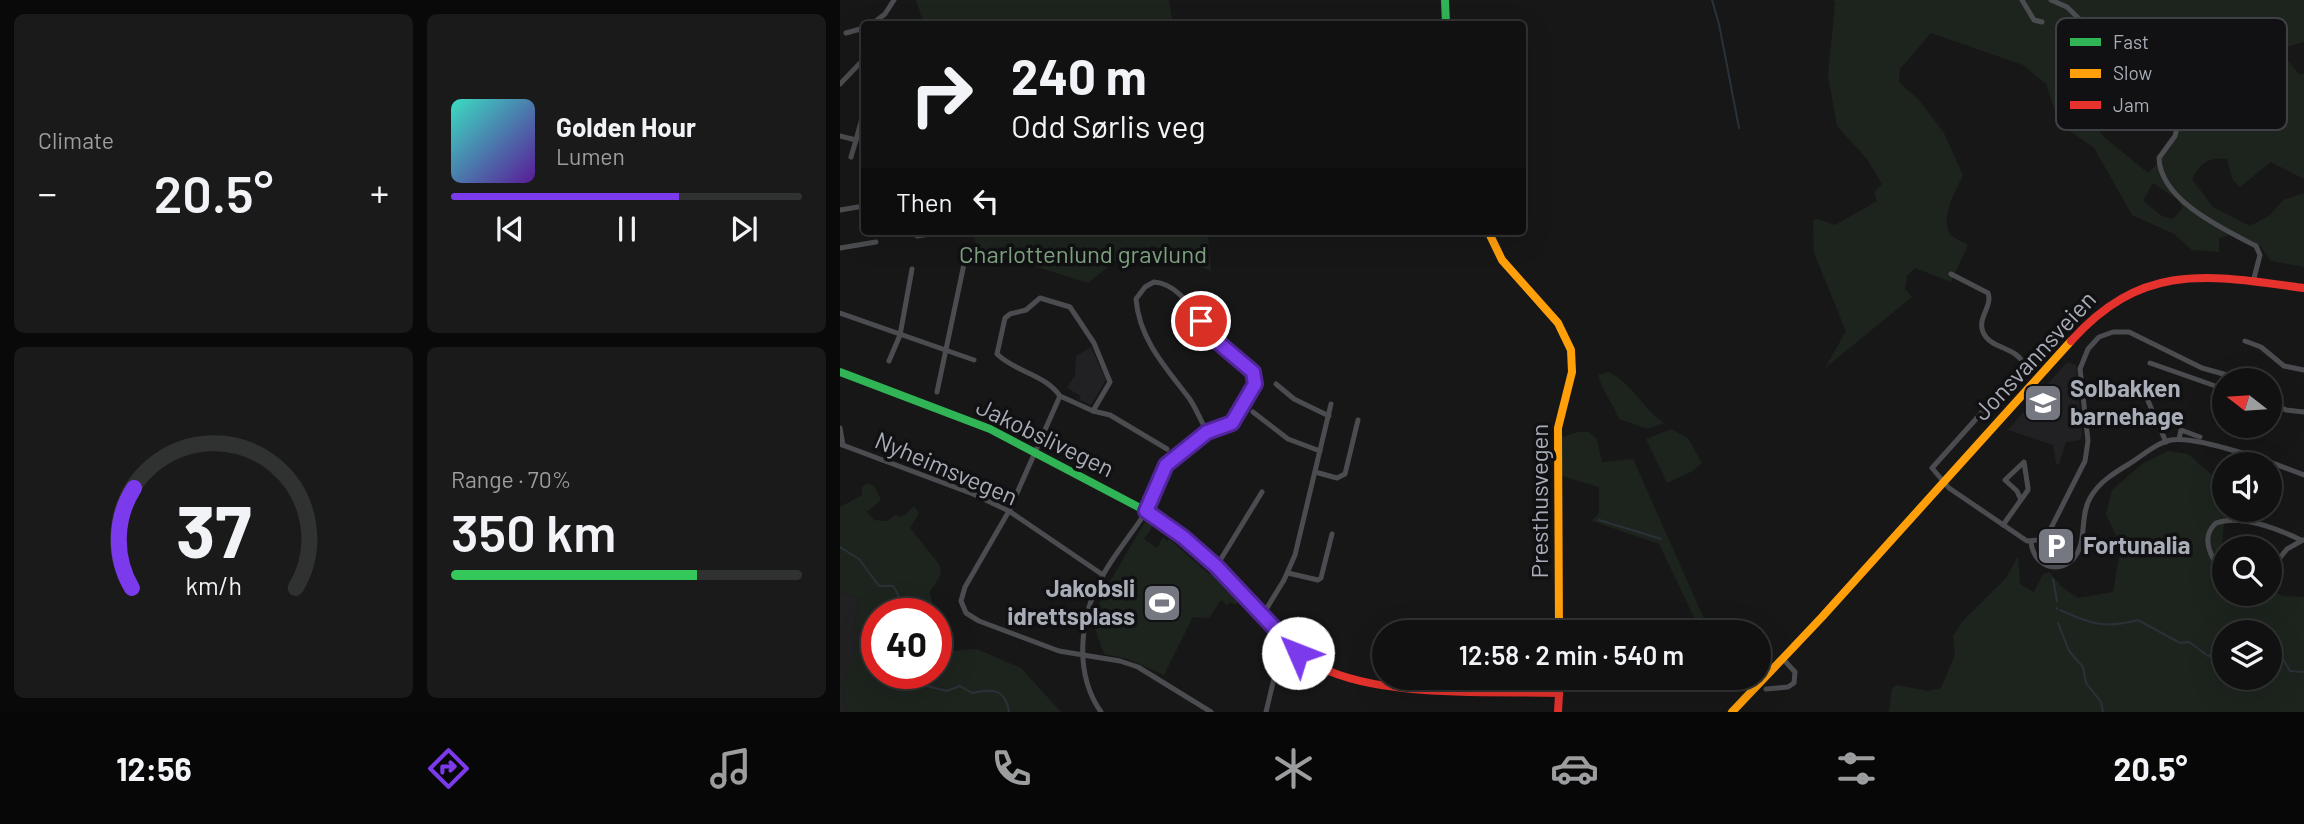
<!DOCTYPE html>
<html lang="en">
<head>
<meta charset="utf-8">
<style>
  :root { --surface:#111; --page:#1a1a1a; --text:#f1f3f6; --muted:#9c9d9f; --line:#303131; --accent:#7c3aed }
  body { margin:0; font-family:Barlow,sans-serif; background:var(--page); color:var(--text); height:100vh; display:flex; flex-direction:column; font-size:26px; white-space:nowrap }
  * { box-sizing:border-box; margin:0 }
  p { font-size:23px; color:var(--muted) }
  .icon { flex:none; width:38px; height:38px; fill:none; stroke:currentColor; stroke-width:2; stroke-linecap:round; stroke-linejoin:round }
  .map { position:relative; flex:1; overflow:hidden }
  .panel { display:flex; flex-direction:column; gap:14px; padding:14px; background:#090909; width:840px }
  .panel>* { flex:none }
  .banner { position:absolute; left:21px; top:21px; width:665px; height:214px; border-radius:7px; box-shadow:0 7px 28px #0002,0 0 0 2px var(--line); background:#111; color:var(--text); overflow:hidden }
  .needle { width:46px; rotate:287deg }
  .buttons { position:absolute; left:1372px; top:368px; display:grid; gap:14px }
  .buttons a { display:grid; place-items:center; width:70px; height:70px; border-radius:50%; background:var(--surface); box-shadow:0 7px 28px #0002,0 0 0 2px var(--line); font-size:35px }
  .speed { position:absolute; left:21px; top:598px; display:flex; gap:14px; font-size:35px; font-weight:700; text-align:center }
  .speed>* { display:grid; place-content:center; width:91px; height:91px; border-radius:50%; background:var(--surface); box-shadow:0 7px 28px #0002,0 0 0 2px var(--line); line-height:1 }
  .speed .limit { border:10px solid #d22; background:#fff; color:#111 }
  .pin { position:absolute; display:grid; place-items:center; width:60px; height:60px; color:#fff; margin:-30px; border:4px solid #fff; border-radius:50%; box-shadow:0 2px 7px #0007 }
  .me { position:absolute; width:77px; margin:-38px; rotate:314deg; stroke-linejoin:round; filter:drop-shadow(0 0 5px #0008) }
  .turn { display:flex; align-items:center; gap:24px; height:147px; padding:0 35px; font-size:32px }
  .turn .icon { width:91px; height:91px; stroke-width:2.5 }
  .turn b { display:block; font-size:49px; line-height:60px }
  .then { display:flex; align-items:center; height:66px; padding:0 35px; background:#0003; gap:14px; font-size:26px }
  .big { font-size:52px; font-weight:600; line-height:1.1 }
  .panel .tile { flex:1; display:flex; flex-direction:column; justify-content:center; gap:10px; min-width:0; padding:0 24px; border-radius:10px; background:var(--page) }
  .panel .dial { align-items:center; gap:0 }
  .dial svg { height:182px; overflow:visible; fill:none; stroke:var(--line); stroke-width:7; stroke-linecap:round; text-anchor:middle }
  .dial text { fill:var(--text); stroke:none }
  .song { display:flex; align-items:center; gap:21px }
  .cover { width:84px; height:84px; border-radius:10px; background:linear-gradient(135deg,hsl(170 70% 55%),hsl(270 70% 35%)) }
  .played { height:7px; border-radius:4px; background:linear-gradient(90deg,var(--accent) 65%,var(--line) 65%) }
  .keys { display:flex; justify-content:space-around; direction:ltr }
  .heat { display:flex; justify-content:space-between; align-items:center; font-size:38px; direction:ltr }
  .charge { height:10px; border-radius:5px; background:linear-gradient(90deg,#34c759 70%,var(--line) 0) }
  .panel .tiles { flex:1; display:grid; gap:14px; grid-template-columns:repeat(2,1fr) }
  .trip { position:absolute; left:532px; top:620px; width:399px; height:70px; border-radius:35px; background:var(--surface); box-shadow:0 7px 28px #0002,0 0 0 2px var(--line); font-weight:600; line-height:70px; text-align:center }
  .menu { display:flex; height:112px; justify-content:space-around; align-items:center; background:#070707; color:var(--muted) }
  .menu .icon { width:49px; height:49px }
  .menu .on { color:var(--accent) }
  .menu b { font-size:32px; color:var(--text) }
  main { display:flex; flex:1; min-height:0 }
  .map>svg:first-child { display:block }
  .built { fill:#212123 }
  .green { fill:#1d241e; fill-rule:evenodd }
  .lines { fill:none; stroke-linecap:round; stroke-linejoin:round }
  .stream { stroke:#2a3239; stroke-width:2 }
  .street { stroke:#4b4c50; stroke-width:5 }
  .fast { stroke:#30b455; stroke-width:8 }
  .slow { stroke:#ff9f0a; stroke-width:8 }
  .jam { stroke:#e5322d; stroke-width:8 }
  .route-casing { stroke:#51269a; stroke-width:18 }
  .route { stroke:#7c3aed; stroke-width:12 }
  .labels { text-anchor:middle; stroke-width:7; stroke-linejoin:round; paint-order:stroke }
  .park-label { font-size:24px; fill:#7fa381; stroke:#111113 }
  .street-label { font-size:24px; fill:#a8adb8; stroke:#111113 }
  .poi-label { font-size:24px; font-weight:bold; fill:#a8adb8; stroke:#111113; text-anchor:start }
  .key { fill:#111113; stroke:#3e4045; stroke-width:2 }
  .key-label { font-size:19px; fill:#a8adb8 }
</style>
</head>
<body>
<main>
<section class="panel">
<div class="tiles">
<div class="tile"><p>Climate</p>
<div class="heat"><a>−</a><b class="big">20.5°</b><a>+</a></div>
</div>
<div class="tile">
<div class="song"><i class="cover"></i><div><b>Golden Hour</b><p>Lumen</p></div></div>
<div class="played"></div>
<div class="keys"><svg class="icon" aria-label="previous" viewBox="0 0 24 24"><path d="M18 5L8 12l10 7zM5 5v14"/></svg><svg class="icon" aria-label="pause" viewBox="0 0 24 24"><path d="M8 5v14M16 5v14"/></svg><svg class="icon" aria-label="next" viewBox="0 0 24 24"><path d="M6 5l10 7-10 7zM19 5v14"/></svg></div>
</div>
<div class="tile dial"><svg viewBox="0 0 100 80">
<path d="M14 69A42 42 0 1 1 86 69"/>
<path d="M14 69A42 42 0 0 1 15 25" stroke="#7c3aed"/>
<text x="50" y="56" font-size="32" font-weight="700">37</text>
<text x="50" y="72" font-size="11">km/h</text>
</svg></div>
<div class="tile"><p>Range · 70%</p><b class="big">350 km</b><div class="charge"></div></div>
</div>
</section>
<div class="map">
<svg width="1464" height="712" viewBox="0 0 1464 712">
  <rect width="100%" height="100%" fill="#171717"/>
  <!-- built -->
  <g class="built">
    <polygon points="251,347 266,380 251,405 239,400 241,396 227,388 235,375 236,356"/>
    <polygon points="1227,362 1236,365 1242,436 1240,440 1226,442 1219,465 1216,464 1213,445 1168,430"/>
    <polygon points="0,591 16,597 18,611 13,630 23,631 2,687 7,712 0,712"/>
  </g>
  <!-- green -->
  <g class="green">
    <polygon points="76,0 329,0 333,24 84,24"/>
    <path d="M993 0H1464V42L1446 47 1445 57 1459 74H1464V179L1431 162 1400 187 1393 181 1387 159C1367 158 1362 162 1352 179L1373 207 1410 226 1430 215 1443 200 1464 193V267L1431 261 1421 247 1396 233 1379 238V252L1352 250 1334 234 1292 215 1254 148 1219 123 1206 84 1183 65 1091 33 1060 69 1059 82 1079 100 1104 133 1123 175C1115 193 1100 216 1110 235L1128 245 1111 282 1075 268 1067 276 1065 289 1072 297 985 368 1006 331 974 253 973 221 977 219 995 225 1037 201 1034 192 1042 184 1027 159 997 126 988 76 995 3ZM1264 65 1279 71 1298 90 1334 99 1343 106C1342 134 1328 154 1308 173L1264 137 1243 110ZM1313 183 1337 199 1343 208 1333 219 1322 216 1303 201Z"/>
    <polygon points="134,231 368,231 371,271 313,246 278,259 248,283 136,248"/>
    <path d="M768 372C791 382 803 409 824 423L808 429 779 419C773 404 762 390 758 375Z"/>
    <polygon points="831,429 848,438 862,463 851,472 827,483 806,439"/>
    <polygon points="738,432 749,432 757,440 762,462 793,459 870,632 861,632 819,544 752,521 759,513 759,487 722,476 722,437"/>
    <path d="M1328 451 1348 454 1384 485 1386 509 1379 570 1384 573V593H1430V591L1444 596 1464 597V712H1049L1052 688 1057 685 1088 691 1101 688 1115 655 1113 636 1122 622 1166 578 1178 556 1180 584 1194 592 1203 574 1209 572 1222 587 1238 598 1273 592 1281 546 1266 514 1272 490 1302 464ZM1384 632H1430V677H1384Z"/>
    <polygon points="28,483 35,487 41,500 27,512 34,520 47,521 55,515 62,517 74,506 79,513 70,528 99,564 101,574 90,592 94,614 37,614 37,674 96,674 96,627 101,652 137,649 181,668 221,712 7,712 2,687 22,631 13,630 18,611 16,597 0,591 0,507 22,495 22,487"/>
    <polygon points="306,520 313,526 304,539 317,548 323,537 327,542 329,539 369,574 376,573 400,598 396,605 390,602 387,605 381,600 369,618 353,617 324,675 288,659 264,654 253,623 262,595"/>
  </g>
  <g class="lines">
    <!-- stream -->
    <g class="stream">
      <polyline points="872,0 879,24 899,128"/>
      <polyline points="759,520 821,539"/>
      <path d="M0 547 19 559 39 586H53C60 595 61 604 58 614"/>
      <polyline points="1213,579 1217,601"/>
      <polyline points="1217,608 1217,609"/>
      <path d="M1220 610C1251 624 1265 629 1298 620L1340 643 1349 642 1368 656 1384 651"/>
      <polyline points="1218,623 1229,651 1243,667 1246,683 1261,702 1263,712"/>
      <polyline points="1430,652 1443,659 1450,671 1464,672"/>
      <path d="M56 674 63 680 107 691 120 686 132 693C151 689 165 687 169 712"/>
    </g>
    <!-- street -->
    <g class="street">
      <polyline points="1182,0 1194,20 1202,22"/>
      <path d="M1211 0 1227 7 1259 38 1297 63 1315 86 1333 101 1339 119 1337 128 1335 136 1319 158C1320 200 1383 229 1416 246L1420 255 1413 282"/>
      <polyline points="32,24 45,14 54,0"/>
      <polyline points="6,33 24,28"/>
      <polyline points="0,84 24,59"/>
      <polyline points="0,136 16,140 24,111"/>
      <polyline points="11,157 16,140"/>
      <polyline points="0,210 24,206"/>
      <polyline points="77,236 110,231"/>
      <polyline points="0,248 36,242"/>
      <path d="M1111 274 1148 293C1153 306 1137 318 1143 332 1150 349 1176 347 1183 363L1180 370 1092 468 1109 488 1187 541 1198 540 1210 530 1245 461 1248 441 1240 369 1248 349 1259 337 1273 332H1289L1362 368 1405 380"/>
      <polyline points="0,313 134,360"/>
      <polyline points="1405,341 1421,347 1444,366 1464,370"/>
      <polyline points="49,361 60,335 72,269"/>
      <polyline points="1310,363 1384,389"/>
      <polyline points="436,384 454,399 489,416"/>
      <polyline points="1298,384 1305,394 1326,442"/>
      <polyline points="97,392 124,264"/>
      <path d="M220 396 253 411 270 382 254 343 230 307 200 298 186 310 170 314 165 318 157 354C175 372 205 374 220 396L169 511 125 587 121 601 126 613 139 621 219 651 280 661 298 667 371 712"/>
      <polyline points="1430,402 1446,410 1464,412"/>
      <polyline points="253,411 270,415 327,449"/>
      <polyline points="413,412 448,439 480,451"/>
      <polyline points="0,428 3,445"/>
      <polyline points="1339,439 1341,430 1360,437"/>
      <polyline points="0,444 133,494 169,511 263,575"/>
      <polyline points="475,472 497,478 505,474 518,420"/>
      <polyline points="1163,525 1188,490 1188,488 1184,462 1165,480 1177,491 1181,500"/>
      <path d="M1191 542C1193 564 1216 576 1233 559 1248 543 1239 517 1250 498 1259 482 1274 473 1289 464 1302 456 1316 443 1331 440 1358 435 1436 464 1464 475"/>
      <polyline points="376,567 422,492"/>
      <polyline points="1430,570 1447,549 1463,540"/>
      <polyline points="448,573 478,580 481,578 492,534"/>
      <path d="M1384 574C1372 560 1359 538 1376 523 1401 514 1438 529 1461 540"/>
      <polyline points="422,616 444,580 455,555 491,404"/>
      <polyline points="926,689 948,687 954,683 955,672 943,659"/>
      <path d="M261 712C233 672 240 615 263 575 275 553 292 534 305 513 316 494 317 472 334 456 365 428 401 429 415 384L413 372C401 361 387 352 376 340 358 323 344 284 314 282L305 287 296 299C299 339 326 368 349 398 356 408 361 421 367 432"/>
      <polyline points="426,712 440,653 446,643"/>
    </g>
    <!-- fast -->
    <g class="fast">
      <polyline points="605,0 606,24"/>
      <polyline points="0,372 150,429 306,511 352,546"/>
    </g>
    <!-- slow -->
    <g class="slow">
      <polyline points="648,231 662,260 718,323 731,350 732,372 718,428 719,632"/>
      <polyline points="892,712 982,617 1231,341"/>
    </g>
    <!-- jam -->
    <g class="jam">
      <path d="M1231 341C1303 261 1368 275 1464 288"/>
      <path d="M352 546C389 582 435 645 480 667 542 698 650 691 719 693"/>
      <polyline points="718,712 720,677"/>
    </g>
  </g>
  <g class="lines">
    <!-- route casing -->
    <g class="route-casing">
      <polyline id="route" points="361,321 373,338 413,372 415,384 392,423 367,432 326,465 306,511 343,537 376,566 458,653"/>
    </g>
    <!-- route -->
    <use href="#route" class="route"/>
  </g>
  <!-- icons -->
  <defs>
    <g id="school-square" transform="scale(2.0125)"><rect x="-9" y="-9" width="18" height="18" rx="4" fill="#757880" stroke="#111113"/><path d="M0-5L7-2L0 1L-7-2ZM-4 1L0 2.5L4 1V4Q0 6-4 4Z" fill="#fff"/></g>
    <g id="parking-square" transform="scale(2.0125)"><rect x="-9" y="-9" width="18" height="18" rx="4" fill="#757880" stroke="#111113"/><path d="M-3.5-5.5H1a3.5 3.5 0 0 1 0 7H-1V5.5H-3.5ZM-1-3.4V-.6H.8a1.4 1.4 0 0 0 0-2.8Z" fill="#fff"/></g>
    <g id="stadium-square" transform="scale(2.0125)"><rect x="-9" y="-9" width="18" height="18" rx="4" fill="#757880" stroke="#111113"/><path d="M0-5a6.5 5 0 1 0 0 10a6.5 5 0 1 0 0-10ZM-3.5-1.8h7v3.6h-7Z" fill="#fff"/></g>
  </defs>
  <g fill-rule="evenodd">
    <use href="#school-square" x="1203" y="403"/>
    <use href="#parking-square" x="1216" y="546"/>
    <use href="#stadium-square" x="322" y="603"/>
  </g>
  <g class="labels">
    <!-- park labels -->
    <g class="park-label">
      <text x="243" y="263">Charlottenlund gravlund</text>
    </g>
    <!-- street labels -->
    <g class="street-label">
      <text transform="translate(1195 356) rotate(-47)" y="8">Jonsvannsveien</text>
      <text transform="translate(205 438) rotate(26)" y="8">Jakobslivegen</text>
      <text transform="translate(106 469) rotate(23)" y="8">Nyheimsvegen</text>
      <text transform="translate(700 501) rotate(-90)" y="8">Presthusvegen</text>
    </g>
    <!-- poi labels -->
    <g class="poi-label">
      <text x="1230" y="397">Solbakken<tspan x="1230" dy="28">barnehage</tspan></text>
      <text x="1243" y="554">Fortunalia</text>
      <text x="295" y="597" text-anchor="end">Jakobsli<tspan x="295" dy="28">idrettsplass</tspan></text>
    </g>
  </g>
  <!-- legend -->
  <rect x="1216" y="18" width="231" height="112" rx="10" class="key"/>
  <rect x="1230" y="38" width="31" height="8" fill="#30b455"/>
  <rect x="1230" y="69" width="31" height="9" fill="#ff9f0a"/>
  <rect x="1230" y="101" width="31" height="8" fill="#e5322d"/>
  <g class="key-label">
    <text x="1273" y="49">Fast</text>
    <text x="1273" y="80">Slow</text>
    <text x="1273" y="112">Jam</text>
  </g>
</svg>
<div class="buttons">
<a><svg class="needle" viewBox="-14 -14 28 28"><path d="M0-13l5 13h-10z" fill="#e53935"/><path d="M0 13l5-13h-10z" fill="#9c9d9f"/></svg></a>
<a><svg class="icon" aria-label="sound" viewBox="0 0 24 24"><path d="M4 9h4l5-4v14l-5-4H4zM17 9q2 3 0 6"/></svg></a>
<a><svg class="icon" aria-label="search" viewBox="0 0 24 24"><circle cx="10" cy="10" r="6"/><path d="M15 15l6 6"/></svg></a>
<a><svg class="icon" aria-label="layers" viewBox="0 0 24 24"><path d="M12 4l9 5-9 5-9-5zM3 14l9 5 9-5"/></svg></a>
</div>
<div class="speed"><div class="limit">40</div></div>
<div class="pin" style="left:361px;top:321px;background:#d93025"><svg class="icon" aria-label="arrive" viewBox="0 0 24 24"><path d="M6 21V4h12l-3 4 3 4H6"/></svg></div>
<svg class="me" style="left:458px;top:653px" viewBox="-20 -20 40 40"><circle r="19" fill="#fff"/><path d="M0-13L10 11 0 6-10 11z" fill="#7c3aed"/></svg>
<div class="trip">12:58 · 2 min · 540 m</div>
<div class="banner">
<div class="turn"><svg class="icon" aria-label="right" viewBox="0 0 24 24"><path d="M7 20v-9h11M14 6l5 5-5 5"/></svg><div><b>240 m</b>Odd Sørlis veg</div></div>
<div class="then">Then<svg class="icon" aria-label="left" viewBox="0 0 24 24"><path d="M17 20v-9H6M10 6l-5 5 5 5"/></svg></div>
</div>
</div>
</main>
<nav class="menu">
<b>12:56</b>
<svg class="icon on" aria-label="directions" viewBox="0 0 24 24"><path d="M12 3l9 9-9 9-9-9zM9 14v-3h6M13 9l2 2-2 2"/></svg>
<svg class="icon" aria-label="music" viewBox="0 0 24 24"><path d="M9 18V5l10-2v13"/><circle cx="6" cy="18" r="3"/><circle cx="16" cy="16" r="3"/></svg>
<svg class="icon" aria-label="phone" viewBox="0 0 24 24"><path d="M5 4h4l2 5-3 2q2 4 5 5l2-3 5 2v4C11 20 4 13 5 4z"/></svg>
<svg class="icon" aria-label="climate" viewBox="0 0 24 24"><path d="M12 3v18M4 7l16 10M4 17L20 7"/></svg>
<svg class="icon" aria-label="car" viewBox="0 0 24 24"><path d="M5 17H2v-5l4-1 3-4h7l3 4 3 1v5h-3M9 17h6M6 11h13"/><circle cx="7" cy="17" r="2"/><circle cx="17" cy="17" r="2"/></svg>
<svg class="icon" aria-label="filters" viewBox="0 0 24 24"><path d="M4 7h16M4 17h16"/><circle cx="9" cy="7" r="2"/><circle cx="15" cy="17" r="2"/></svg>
<b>20.5°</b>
</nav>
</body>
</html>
